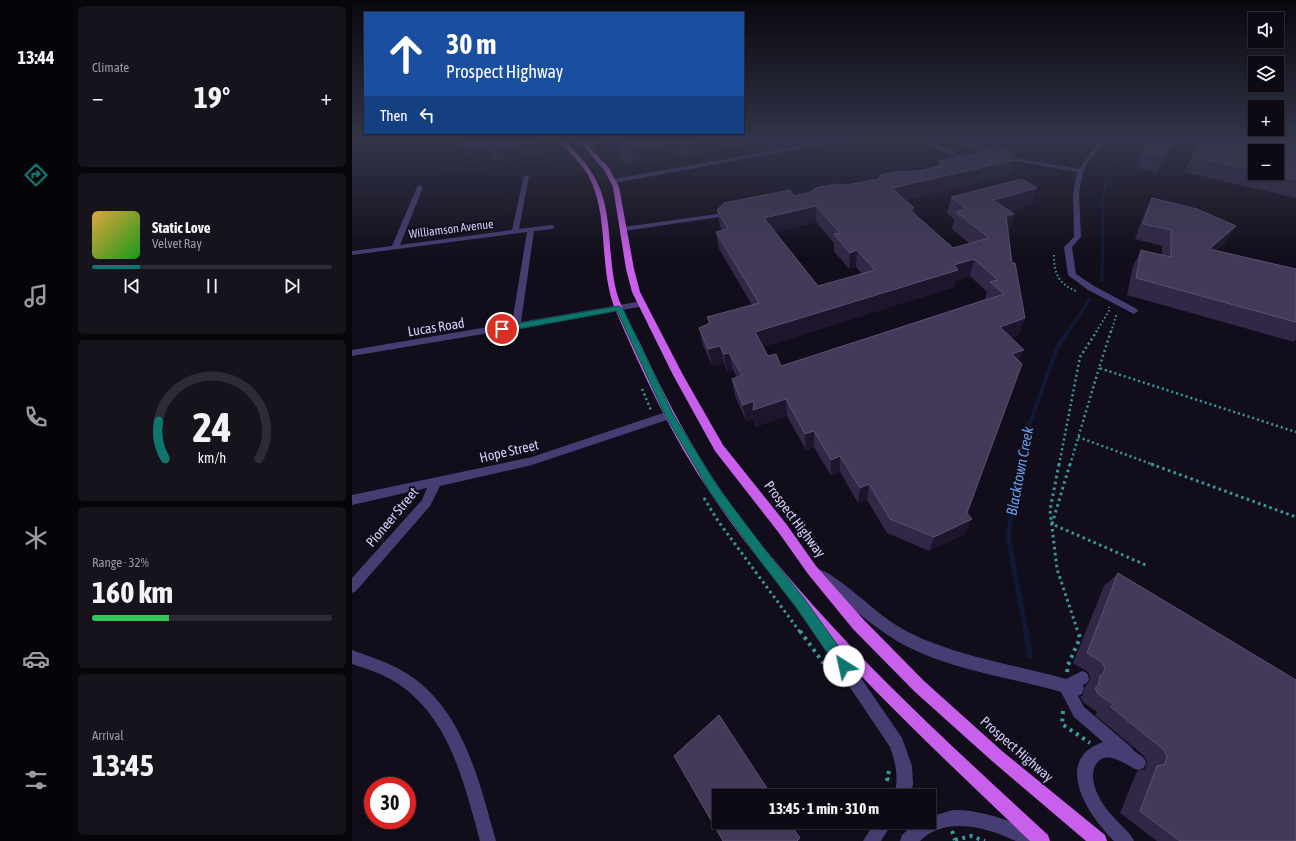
<!DOCTYPE html>
<html lang="en">
<head>
<meta charset="utf-8">
<style>
  :root { --surface:#0d0a14; --page:#16131d; --text:#f1f3f6; --muted:#9a9aa0; --line:#2d2b34; --accent:#0f766e }
  body { margin:0; font-family:"Asap Condensed",sans-serif; background:var(--page); color:var(--text); height:100vh; display:flex; flex-direction:column; font-size:15px; white-space:nowrap }
  * { box-sizing:border-box; margin:0 }
  p { font-size:13px; color:var(--muted) }
  .icon { flex:none; width:22px; height:22px; fill:none; stroke:currentColor; stroke-width:2; stroke-linecap:round; stroke-linejoin:round }
  .map { position:relative; flex:1; overflow:hidden }
  .drawer { display:flex; flex-direction:column; gap:6px; padding:6px; background:#07060b; width:280px }
  .drawer>* { flex:none }
  .hud { position:absolute; left:12px; top:12px; width:380px; height:122px; border-radius:0px; box-shadow:0 1px 3px #0004,0 0 0 1px var(--line); background:#1a4fa0; color:#fff; overflow:hidden }
  .controls { position:absolute; left:896px; top:12px; display:grid; gap:8px }
  .controls a { display:grid; place-items:center; width:36px; height:36px; border-radius:0px; background:var(--surface); box-shadow:0 1px 3px #0004,0 0 0 1px var(--line); font-size:20px }
  .speed { position:absolute; left:12px; top:777px; display:flex; gap:8px; font-size:20px; font-weight:700; text-align:center }
  .speed>* { display:grid; place-content:center; width:52px; height:52px; border-radius:50%; background:var(--surface); box-shadow:0 1px 3px #0004,0 0 0 1px var(--line); line-height:1 }
  .speed .limit { border:6px solid #d22; background:#fff; color:#111 }
  .pin { position:absolute; display:grid; place-items:center; width:34px; height:34px; color:#fff; margin:-17px; border:2px solid #fff; border-radius:50%; box-shadow:0 1px 4px #0007 }
  .me { position:absolute; width:44px; margin:-22px; rotate:325deg; stroke-linejoin:round; filter:drop-shadow(0 0 3px #0008) }
  .turn { display:flex; align-items:center; gap:14px; height:84px; padding:0 16px; font-size:18px }
  .turn .icon { width:52px; height:52px; stroke-width:2.5 }
  .turn b { display:block; font-size:28px; line-height:34px }
  .then { display:flex; align-items:center; height:38px; padding:0 16px; background:#0003; gap:8px; font-size:15px }
  .big { font-size:30px; font-weight:700; line-height:1.1 }
  .drawer .tile { flex:1; display:flex; flex-direction:column; justify-content:center; gap:6px; min-width:0; padding:0 14px; border-radius:6px; background:var(--page) }
  .drawer .dial { align-items:center; gap:0 }
  .dial svg { height:104px; overflow:visible; fill:none; stroke:var(--line); stroke-width:7; stroke-linecap:round; text-anchor:middle }
  .dial text { fill:var(--text); stroke:none }
  .song { display:flex; align-items:center; gap:12px }
  .cover { width:48px; height:48px; border-radius:6px; background:linear-gradient(135deg,hsl(40 70% 55%),hsl(120 70% 35%)) }
  .played { height:4px; border-radius:2px; background:linear-gradient(90deg,var(--accent) 20%,var(--line) 20%) }
  .keys { display:flex; justify-content:space-around; direction:ltr }
  .heat { display:flex; justify-content:space-between; align-items:center; font-size:22px; direction:ltr }
  .charge { height:6px; border-radius:3px; background:linear-gradient(90deg,#34c759 32%,var(--line) 0) }
  .trip { position:absolute; left:360px; top:789px; width:224px; height:40px; border-radius:0px; background:var(--surface); box-shadow:0 1px 3px #0004,0 0 0 1px var(--line); font-weight:700; line-height:40px; text-align:center }
  main { display:flex; flex:1; min-height:0 }
  .menu { display:flex; flex-direction:column; width:72px; justify-content:space-around; align-items:center; background:#050408; color:var(--muted) }
  .menu .icon { width:28px; height:28px }
  .menu .current { color:var(--accent) }
  .menu b { font-size:18px; color:var(--text) }
  .map>svg:first-child { display:block }
  .lines { fill:none; stroke-linecap:round; stroke-linejoin:round }
  .stream-far4 { stroke:#0f1936; stroke-width:2.5 }
  .stream-far3 { stroke:#0f1936; stroke-width:3 }
  .stream-far2 { stroke:#0f1936; stroke-width:4 }
  .stream-far1 { stroke:#0f1936; stroke-width:5 }
  .stream { stroke:#0f1936; stroke-width:6 }
  .path-far3 { stroke:#3a989e; stroke-width:2; stroke-dasharray:1.5 2.5; stroke-linecap:butt }
  .path-far2 { stroke:#3a989e; stroke-width:2.5; stroke-dasharray:2 3; stroke-linecap:butt }
  .path-far1 { stroke:#3a989e; stroke-width:3; stroke-dasharray:2.5 3.5; stroke-linecap:butt }
  .path { stroke:#3a989e; stroke-width:4; stroke-dasharray:3 4.5; stroke-linecap:butt }
  .minor { fill:#463d73; fill-rule:evenodd }
  .major { fill:#c860eb; fill-rule:evenodd }
  .wall { fill:#312746; fill-rule:evenodd }
  .shaded-wall { fill:#1d152c }
  .building { fill:#433959; stroke:#5a5072; fill-rule:evenodd }
  .route { fill:#0f766e; stroke:#0a4d48 }
  .labels { text-anchor:middle; stroke-width:4; stroke-linejoin:round; paint-order:stroke }
  .far-street-label { font-size:12px; fill:#d6ccf9; stroke:#110d1a }
  .street-label { font-size:14px; fill:#d6ccf9; stroke:#110d1a }
  .water-label { font-size:15px; font-style:italic; fill:#669eec; stroke:#110d1a }
</style>
</head>
<body>
<main>
<nav class="menu">
<b>13:44</b>
<svg class="icon current" aria-label="directions" viewBox="0 0 24 24"><path d="M12 3l9 9-9 9-9-9zM9 14v-3h6M13 9l2 2-2 2"/></svg>
<svg class="icon" aria-label="music" viewBox="0 0 24 24"><path d="M9 18V5l10-2v13"/><circle cx="6" cy="18" r="3"/><circle cx="16" cy="16" r="3"/></svg>
<svg class="icon" aria-label="phone" viewBox="0 0 24 24"><path d="M5 4h4l2 5-3 2q2 4 5 5l2-3 5 2v4C11 20 4 13 5 4z"/></svg>
<svg class="icon" aria-label="climate" viewBox="0 0 24 24"><path d="M12 3v18M4 7l16 10M4 17L20 7"/></svg>
<svg class="icon" aria-label="car" viewBox="0 0 24 24"><path d="M5 17H2v-5l4-1 3-4h7l3 4 3 1v5h-3M9 17h6M6 11h13"/><circle cx="7" cy="17" r="2"/><circle cx="17" cy="17" r="2"/></svg>
<svg class="icon" aria-label="filters" viewBox="0 0 24 24"><path d="M4 7h16M4 17h16"/><circle cx="9" cy="7" r="2"/><circle cx="15" cy="17" r="2"/></svg>
</nav>
<section class="drawer">
<div class="tile"><p>Climate</p>
<div class="heat"><a>−</a><b class="big">19°</b><a>+</a></div>
</div>
<div class="tile">
<div class="song"><i class="cover"></i><div><b>Static Love</b><p>Velvet Ray</p></div></div>
<div class="played"></div>
<div class="keys"><svg class="icon" aria-label="previous" viewBox="0 0 24 24"><path d="M18 5L8 12l10 7zM5 5v14"/></svg><svg class="icon" aria-label="pause" viewBox="0 0 24 24"><path d="M8 5v14M16 5v14"/></svg><svg class="icon" aria-label="next" viewBox="0 0 24 24"><path d="M6 5l10 7-10 7zM19 5v14"/></svg></div>
</div>
<div class="tile dial"><svg viewBox="0 0 100 80">
<path d="M14 69A42 42 0 1 1 86 69"/>
<path d="M14 69A42 42 0 0 1 9 40" stroke="#0f766e"/>
<text x="50" y="56" font-size="32" font-weight="700">24</text>
<text x="50" y="72" font-size="11">km/h</text>
</svg></div>
<div class="tile"><p>Range · 32%</p><b class="big">160 km</b><div class="charge"></div></div>
<div class="tile"><p>Arrival</p><b class="big">13:45</b></div>
</section>
<div class="map">
<svg width="944" height="841" viewBox="0 0 944 841">
  <rect width="100%" height="100%" fill="#110d1a"/>
  <g class="lines">
    <!-- stream-far4 -->
    <g class="stream-far4">
      <polyline points="253,151 270,148"/>
      <path d="M0 174C34 170 67 173 101 171 138 169 175 162 211 157"/>
      <polyline points="751,226 750,202 757,170 778,140"/>
    </g>
    <!-- stream-far3 -->
    <g class="stream-far3">
      <polyline points="750,280 751,225"/>
      <polyline points="716,332 738,299"/>
    </g>
    <!-- stream-far2 -->
    <polyline class="stream-far2" points="668,465 673,436 706,346 716,331"/>
    <!-- stream-far1 -->
    <polyline class="stream-far1" points="668,464 656,536 674,632"/>
    <!-- stream -->
    <polyline class="stream" points="674,631 678,655"/>
    <!-- path-far3 -->
    <g class="path-far3">
      <path d="M702 255C702 275 707 284 726 292"/>
      <polyline points="744,332 757,311 757,307"/>
      <polyline points="759,332 765,313"/>
    </g>
    <!-- path-far2 -->
    <g class="path-far2">
      <polyline points="759,331 747,368 944,432"/>
      <polyline points="290,389 299,410"/>
      <polyline points="726,437 802,465"/>
      <polyline points="707,465 728,357 745,331"/>
      <polyline points="718,465 747,368"/>
    </g>
    <!-- path-far1 -->
    <g class="path-far1">
      <polyline points="707,464 698,510 705,569 726,632"/>
      <polyline points="718,464 700,524 796,566"/>
      <polyline points="799,464 944,517"/>
      <polyline points="352,498 366,521 448,632"/>
    </g>
    <!-- path -->
    <g class="path">
      <polyline points="448,631 478,672"/>
      <polyline points="715,672 716,665 728,638 726,631"/>
      <polyline points="711,711 710,724 738,743"/>
      <polyline points="537,771 535,779 539,780"/>
      <polyline points="566,789 574,796"/>
      <polyline points="577,799 586,809"/>
      <polyline points="600,831 603,840"/>
      <polyline points="603,840 619,836 633,841"/>
    </g>
    <!-- minor -->
    <g class="minor">
      <polygon points="247,140 259,140 234,147 231,145"/>
      <polygon points="481,140 495,140 262,183 259,181 262,179"/>
      <polygon points="569,140 576,140 619,161 614,162"/>
      <polygon points="748,140 753,140 735,164 730,176 727,194 729,237 720,247 724,274 742,286 785,309 786,311 782,314 736,290 716,275 712,247 722,237 721,194 725,172 648,158 651,156 727,169"/>
      <polygon points="172,175 177,176 167,229 200,225 203,227 200,229 182,231 169,322 290,301 293,302 293,306 168,327 164,330 161,329 0,356 0,350 160,323 175,232 0,255 0,251 40,246 65,187 68,185 71,187 48,245 160,230"/>
      <polygon points="379,212 382,214 381,215 272,231 269,229 272,227"/>
      <polygon points="317,411 321,412 322,415 321,418 180,465 88,486 78,506 4,591 0,593 0,578 70,500 75,488 0,505 0,495 180,457"/>
      <path d="M469 570C477 573 483 578 490 583 512 599 532 620 556 632 606 657 661 664 714 679L730 671 735 673 737 678 735 683 731 685 732 689 730 694 726 696 732 707 779 747C783 754 791 754 794 762L792 768 786 770C773 765 753 747 743 766 741 769 741 774 741 778 743 797 756 812 769 825 774 830 779 834 782 841H762C737 817 699 760 751 742L722 717 709 692C654 676 595 670 545 641 517 624 491 600 465 580L463 576 465 572Z"/>
      <path d="M463 616 468 618 550 738 560 766 561 784 558 796H542C547 778 544 764 538 747L458 628 456 623 458 618Z"/>
      <path d="M0 650C18 657 37 662 54 673 111 708 127 781 144 841H128C112 783 98 718 45 683 31 674 15 669 0 664Z"/>
      <path d="M601 810C633 810 661 822 690 835L692 841C684 841 673 841 664 841 658 839 651 835 644 833 619 824 588 821 568 841H548L550 835 564 822H577V817Z"/>
      <polygon points="523,822 541,822 529,841 511,841"/>
    </g>
    <!-- major -->
    <g class="major">
      <path d="M206 140H212C223 151 232 160 240 173 264 210 253 259 267 300 273 315 281 329 288 343 305 380 323 416 344 451 376 506 417 556 460 604 533 686 615 760 696 835L698 841H678C564 732 448 625 359 494 320 437 290 372 263 309 246 266 258 216 236 175 228 161 216 152 206 140Z"/>
      <polygon points="226,140 231,140 257,168 267,187 282,269 288,292 331,375 371,445 435,525 464,566 511,619 572,681 650,751 753,835 755,841 734,841 640,761 562,691 501,629 456,574 427,533 363,451 321,375 280,292 274,269 261,187 252,170"/>
    </g>
  </g>
  <!-- wall -->
  <g class="wall">
    <polygon points="110,140 191,154 148,163 147,160 140,160 140,158 119,162"/>
    <polygon points="275,140 475,140 398,153 392,146 354,152 352,155 335,158 331,157 283,164 270,162 266,147"/>
    <path d="M603 140H669L649 148 664 156 660 171 659 172 658 175 554 200 562 208V214L601 248 618 244 600 229 602 219 595 213 599 197 685 188 680 204 657 211 662 214 657 231H656L660 263 673 318 666 335 659 338 667 362 615 513 613 534 577 551 535 533 515 500 506 503 488 472 479 476 462 447 454 450 435 416 403 427 402 419 394 421 383 396 380 379 385 377 381 370 375 371 372 363 360 366 351 345 347 328 357 324 355 317 400 305 367 249 364 232 370 231 368 226 365 210 442 196 585 167 586 161 628 153 603 142ZM464 222 482 243V251L497 269 504 267 510 274 466 286 423 232ZM618 276 635 292 633 299 429 366 416 356 411 347 602 287 603 281Z"/>
    <polygon points="824,140 805,172 783,167 790,152"/>
    <path d="M848 140H944V198L832 172ZM903 151 925 173H903Z"/>
    <polygon points="800,198 874,242 864,250 944,269 944,339 942,342 775,295 781,266 789,250 810,255 810,246 783,239 792,214"/>
    <polygon points="766,573 944,841 805,841 768,813 785,771 793,769 795,761 792,756 743,715 745,712 731,702 728,697 731,695 733,686 736,683 738,677 736,672 721,663 752,586"/>
  </g>
  <!-- shaded-wall -->
  <g class="shaded-wall">
    <polygon points="349,140 391,140 392,146 354,152 352,155 335,158 332,143"/>
    <polygon points="396,140 475,140 398,153"/>
    <polygon points="635,140 669,140 636,153 636,151 634,149 632,154 631,154"/>
    <polygon points="822,140 824,140 805,172 812,157"/>
    <polygon points="186,141 191,154 148,163 142,150"/>
    <polygon points="328,142 331,157 283,164 279,149"/>
    <polygon points="133,145 140,158 119,162 112,149"/>
    <polygon points="664,156 660,171 659,172 658,175 539,204 540,188 660,158"/>
    <polygon points="685,188 680,204 637,216 641,200"/>
    <polygon points="464,206 464,222 413,235 412,218"/>
    <polygon points="562,208 560,225 557,209"/>
    <polygon points="662,214 657,231 649,233 654,216"/>
    <polygon points="884,226 874,242 847,265 857,249"/>
    <polygon points="505,250 504,267 497,269 498,253"/>
    <polygon points="622,259 618,276 603,281 602,287 405,349 403,332 602,265"/>
    <polygon points="673,318 666,335 642,344 648,327"/>
    <polygon points="368,346 372,363 360,366 356,349"/>
    <polygon points="672,350 665,367 660,354"/>
    <polygon points="377,353 381,370 375,371 372,354"/>
    <polygon points="434,399 435,416 403,427 402,419 394,421 391,405 402,401"/>
    <polygon points="462,431 462,447 454,450 453,434"/>
    <polygon points="488,456 488,472 479,476 479,460"/>
    <polygon points="517,484 515,500 506,503 508,488"/>
    <polygon points="620,519 613,534 577,551 582,537"/>
    <polygon points="367,715 373,723 421,796 420,796"/>
    <polygon points="437,822 438,822 449,839 447,841 445,841"/>
  </g>
  <!-- building -->
  <g class="building">
    <polygon points="110,140 186,140 186,141 142,150 141,147 134,147 133,145 112,149"/>
    <polygon points="275,140 349,140 332,143 328,142 279,149 266,147"/>
    <polygon points="798,140 822,140 812,157 790,152"/>
    <polygon points="848,140 944,140 944,180 915,173 925,173 925,151 903,151 903,170 840,157"/>
    <path d="M646 146 664 156 660 158 662 160 540 188 562 208 557 209 601 248 637 238 604 212 615 209 599 197 670 179 685 188 641 200 662 214 654 216 660 263H663L673 318 648 327 672 350 660 354 670 364 615 513 620 519 582 537 538 519 517 484 508 488 488 456 479 460 462 431 453 434 434 399 401 410 402 401 391 405 380 379 390 375 377 353 372 354 368 346 356 349 347 328 358 323 355 317 407 303 364 232 376 229 365 210 372 203 438 190 442 196 459 192 463 188 486 184 495 185 526 179 529 175 549 171 558 172 591 166 586 161 636 151 634 149ZM464 206 488 233 482 234 498 253 505 250 523 270 466 286 412 218ZM622 259 646 280 638 282 652 294 429 366 424 354 416 356 403 332 606 270 602 265Z"/>
    <polygon points="800,198 845,209 884,226 857,249 944,269 944,322 784,278 789,250 819,257 819,230 791,224"/>
    <polygon points="766,573 944,680 944,841 828,841 788,811 805,766 813,764 815,756 812,750 759,707 761,704 746,694 743,688 746,686 748,676 751,674 753,668 750,662 735,653"/>
    <polygon points="367,715 420,796 367,796 367,822 437,822 448,838 445,841 371,841 322,756"/>
  </g>
  <!-- sky -->
  <linearGradient id="sky" x2="0" y2="1"><stop stop-color="#09070e"/><stop offset="0.54" stop-color="#323549"/><stop offset="1" stop-color="#323549" stop-opacity="0"/></linearGradient>
  <rect width="944" height="258" fill="url(#sky)"/>
  <!-- route -->
  <polygon class="route" points="267,306 271,309 321,414 365,486 414,551 451,597 497,661 499,666 497,671 492,672 488,671 443,606 406,558 358,492 313,415 265,311 150,332 146,329 150,326"/>
  <g class="labels">
    <!-- far-street labels -->
    <g class="far-street-label">
      <text transform="translate(99 229) rotate(-7)" y="4">Williamson Avenue</text>
    </g>
    <!-- street labels -->
    <g class="street-label">
      <text transform="translate(84 327) rotate(-9)" y="5">Lucas Road</text>
      <text transform="translate(157 451) rotate(-13)" y="5">Hope Street</text>
      <text transform="translate(40 517) rotate(-50)" y="5">Pioneer Street</text>
      <text transform="translate(443 519) rotate(53)" y="5">Prospect Highway</text>
      <text transform="translate(665 749) rotate(41)" y="5">Prospect Highway</text>
    </g>
    <!-- water labels -->
    <g class="water-label">
      <text transform="translate(668 471) rotate(-79)" y="5">Blacktown Creek</text>
    </g>
  </g>
</svg>
<div class="controls">
<a><svg class="icon" aria-label="sound" viewBox="0 0 24 24"><path d="M4 9h4l5-4v14l-5-4H4zM17 9q2 3 0 6"/></svg></a>
<a><svg class="icon" aria-label="layers" viewBox="0 0 24 24"><path d="M12 4l9 5-9 5-9-5zM3 14l9 5 9-5"/></svg></a>
<a>+</a>
<a>−</a>
</div>
<div class="speed"><div class="limit">30</div></div>
<div class="pin" style="left:150px;top:329px;background:#d93025"><svg class="icon" aria-label="arrive" viewBox="0 0 24 24"><path d="M6 21V4h12l-3 4 3 4H6"/></svg></div>
<svg class="me" style="left:492px;top:666px" viewBox="-20 -20 40 40"><circle r="19" fill="#fff"/><path d="M0-13L10 11 0 6-10 11z" fill="#0f766e"/></svg>
<div class="trip">13:45 · 1 min · 310 m</div>
<div class="hud">
<div class="turn"><svg class="icon" aria-label="ahead" viewBox="0 0 24 24"><path d="M12 20V5M6 11l6-6 6 6"/></svg><div><b>30 m</b>Prospect Highway</div></div>
<div class="then">Then<svg class="icon" aria-label="left" viewBox="0 0 24 24"><path d="M17 20v-9H6M10 6l-5 5 5 5"/></svg></div>
</div>
</div>
</main>
</body>
</html>
